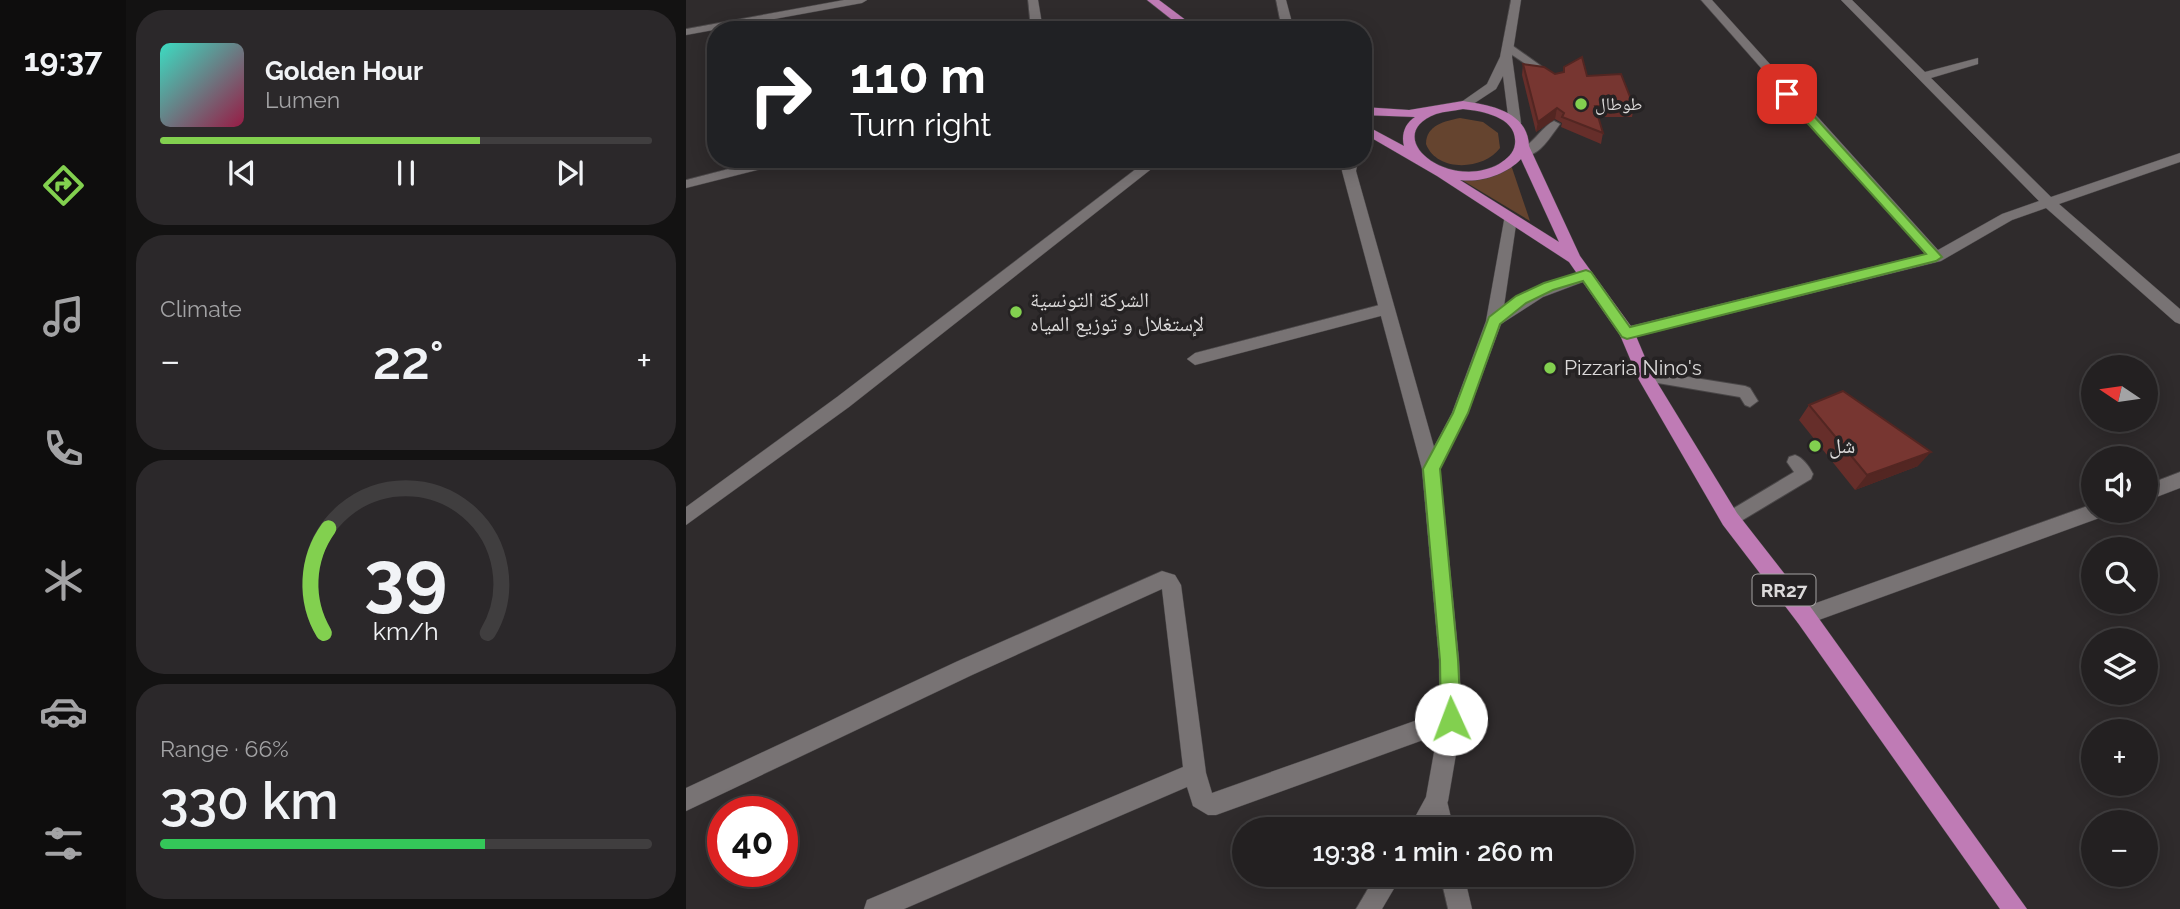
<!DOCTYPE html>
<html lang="en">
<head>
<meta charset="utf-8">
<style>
  :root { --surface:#232021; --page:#2b282a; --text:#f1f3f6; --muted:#a3a3a5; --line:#403e3f; --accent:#82d04f }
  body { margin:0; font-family:Raleway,"Noto Naskh Arabic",sans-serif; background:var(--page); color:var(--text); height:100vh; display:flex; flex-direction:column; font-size:26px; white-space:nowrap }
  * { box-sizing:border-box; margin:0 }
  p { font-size:23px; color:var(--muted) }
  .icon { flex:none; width:38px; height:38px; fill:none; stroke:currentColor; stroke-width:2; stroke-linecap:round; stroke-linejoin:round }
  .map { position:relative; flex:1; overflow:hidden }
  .details { display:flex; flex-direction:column; gap:10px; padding:10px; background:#131212; width:560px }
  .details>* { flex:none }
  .guide { position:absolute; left:21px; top:21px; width:665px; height:147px; border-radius:28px; box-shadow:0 4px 18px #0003,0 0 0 2px var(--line); background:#202124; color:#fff; overflow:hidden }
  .needle { width:46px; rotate:283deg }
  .tools { position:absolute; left:1395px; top:355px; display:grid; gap:14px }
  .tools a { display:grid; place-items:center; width:77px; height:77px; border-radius:50%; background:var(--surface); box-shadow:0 4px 18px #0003,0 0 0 2px var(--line); font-size:35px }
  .speed { position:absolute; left:21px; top:796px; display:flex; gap:14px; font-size:35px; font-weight:700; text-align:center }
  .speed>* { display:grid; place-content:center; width:91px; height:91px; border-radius:50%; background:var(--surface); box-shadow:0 4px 18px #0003,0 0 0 2px var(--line); line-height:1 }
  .speed .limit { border:10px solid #d22; background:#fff; color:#111 }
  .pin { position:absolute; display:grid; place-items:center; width:60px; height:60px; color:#fff; margin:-30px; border-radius:14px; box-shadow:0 4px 10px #0006 }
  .me { position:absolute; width:77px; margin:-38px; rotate:358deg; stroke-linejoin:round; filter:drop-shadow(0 0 5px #0008) }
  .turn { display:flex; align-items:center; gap:24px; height:147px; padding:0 28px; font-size:32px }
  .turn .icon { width:91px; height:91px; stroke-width:2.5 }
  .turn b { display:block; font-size:49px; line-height:60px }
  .big { font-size:52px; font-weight:600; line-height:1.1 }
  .details .tile { flex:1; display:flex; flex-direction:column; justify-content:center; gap:10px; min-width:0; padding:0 24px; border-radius:28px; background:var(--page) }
  .details .dial { align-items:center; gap:0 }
  .dial svg { height:182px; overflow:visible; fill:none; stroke:var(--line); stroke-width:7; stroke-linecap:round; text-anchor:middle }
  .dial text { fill:var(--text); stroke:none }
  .song { display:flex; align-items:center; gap:21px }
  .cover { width:84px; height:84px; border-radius:10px; background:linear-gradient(135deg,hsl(170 70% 55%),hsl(340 70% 35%)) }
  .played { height:7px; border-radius:4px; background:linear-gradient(90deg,var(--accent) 65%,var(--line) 65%) }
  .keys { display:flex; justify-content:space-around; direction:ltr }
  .heat { display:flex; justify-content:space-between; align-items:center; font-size:38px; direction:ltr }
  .charge { height:10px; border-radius:5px; background:linear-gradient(90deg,#34c759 66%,var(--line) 0) }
  .trip { position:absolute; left:546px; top:817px; width:402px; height:70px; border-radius:35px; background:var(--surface); box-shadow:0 4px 18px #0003,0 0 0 2px var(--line); font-weight:600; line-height:70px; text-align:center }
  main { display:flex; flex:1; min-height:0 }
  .menu { display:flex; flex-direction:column; width:126px; justify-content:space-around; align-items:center; background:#0e0d0d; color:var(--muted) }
  .menu .icon { width:49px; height:49px }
  .menu .active { color:var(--accent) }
  .menu b { font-size:32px; color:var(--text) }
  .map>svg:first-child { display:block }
  .green { fill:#65442f }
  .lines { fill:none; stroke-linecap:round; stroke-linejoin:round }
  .service-casing { stroke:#4a4748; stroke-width:2 }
  .minor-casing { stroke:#4a4748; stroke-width:1 }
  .tertiary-casing { stroke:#4a4748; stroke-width:1 }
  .primary-casing { stroke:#4a4748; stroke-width:1 }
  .service { fill:#787374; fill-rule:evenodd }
  .minor { fill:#787374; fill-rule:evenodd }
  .tertiary { fill:#787374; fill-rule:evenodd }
  .primary { fill:#bf7bb5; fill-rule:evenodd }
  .wall { fill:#662e2a }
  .shaded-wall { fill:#532622 }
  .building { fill:#773631; stroke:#532622; stroke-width:2 }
  .route { fill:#82d04f; stroke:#548733; stroke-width:2 }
  .poi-dot { fill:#82d04f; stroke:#252223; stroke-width:2.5 }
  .labels { text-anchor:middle; stroke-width:7; stroke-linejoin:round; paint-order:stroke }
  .far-poi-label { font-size:18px; fill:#dbd9d9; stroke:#252223; text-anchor:start }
  .shield { fill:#252223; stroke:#a4a2a2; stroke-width:2 }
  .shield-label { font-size:19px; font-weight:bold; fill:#dbd9d9 }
  .poi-label { font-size:21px; fill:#dbd9d9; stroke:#252223; text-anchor:start }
</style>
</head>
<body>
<main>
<nav class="menu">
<b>19:37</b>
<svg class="icon active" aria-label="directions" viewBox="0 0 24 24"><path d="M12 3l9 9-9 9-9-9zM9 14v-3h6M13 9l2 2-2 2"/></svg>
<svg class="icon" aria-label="music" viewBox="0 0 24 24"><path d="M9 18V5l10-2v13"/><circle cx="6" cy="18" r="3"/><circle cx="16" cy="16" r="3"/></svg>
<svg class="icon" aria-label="phone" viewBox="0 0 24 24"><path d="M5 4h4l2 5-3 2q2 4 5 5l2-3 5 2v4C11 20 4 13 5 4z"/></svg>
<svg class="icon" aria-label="climate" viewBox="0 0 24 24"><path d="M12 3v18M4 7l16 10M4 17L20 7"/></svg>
<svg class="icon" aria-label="car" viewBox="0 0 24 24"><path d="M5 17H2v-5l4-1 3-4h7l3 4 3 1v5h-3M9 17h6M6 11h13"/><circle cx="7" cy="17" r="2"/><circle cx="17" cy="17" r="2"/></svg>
<svg class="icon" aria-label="filters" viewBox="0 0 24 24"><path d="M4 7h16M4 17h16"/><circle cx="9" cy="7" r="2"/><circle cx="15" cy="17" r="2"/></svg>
</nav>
<section class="details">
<div class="tile">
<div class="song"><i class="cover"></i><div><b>Golden Hour</b><p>Lumen</p></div></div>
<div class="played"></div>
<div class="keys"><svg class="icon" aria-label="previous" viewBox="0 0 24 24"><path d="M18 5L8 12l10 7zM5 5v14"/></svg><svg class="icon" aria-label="pause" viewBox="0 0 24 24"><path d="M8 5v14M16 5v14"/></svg><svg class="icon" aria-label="next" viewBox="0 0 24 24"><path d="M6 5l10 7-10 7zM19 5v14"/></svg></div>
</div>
<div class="tile"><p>Climate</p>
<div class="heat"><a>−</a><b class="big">22°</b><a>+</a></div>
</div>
<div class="tile dial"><svg viewBox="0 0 100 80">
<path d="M14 69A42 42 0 1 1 86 69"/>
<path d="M14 69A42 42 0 0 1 16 23" stroke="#82d04f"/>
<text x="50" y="56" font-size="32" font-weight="700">39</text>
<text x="50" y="72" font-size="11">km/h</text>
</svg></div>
<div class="tile"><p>Range · 66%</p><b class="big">330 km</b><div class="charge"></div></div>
</section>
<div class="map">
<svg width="1494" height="909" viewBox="0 0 1494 909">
  <rect width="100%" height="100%" fill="#2f2b2c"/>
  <!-- green -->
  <g class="green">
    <path d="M774 118 797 122 812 133 814 148C798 170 751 173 740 144 740 125 759 121 774 118Z"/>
    <polygon points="825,165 844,221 776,180"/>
  </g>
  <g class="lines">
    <!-- service casing -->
    <g class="service-casing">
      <g id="service">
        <polygon points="819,46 827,46 872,78 863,80 819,50"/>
        <path d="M868 121 874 124C864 137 853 158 835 156V150C849 141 857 126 868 121Z"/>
        <polygon points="959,370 1059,386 1064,388 1072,401 1064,407 1059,405 1054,397 954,380 952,376"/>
        <path d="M1109 455C1117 458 1123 466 1127 474L1125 479 1050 524 1044 526 1038 524 1036 519 1038 514 1108 472 1101 462 1103 457Z"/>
      </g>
    </g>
    <!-- minor casing -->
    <g class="minor-casing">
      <g id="minor">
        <polygon points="158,0 181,0 176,3 0,35 0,29"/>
        <polygon points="342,0 352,0 357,30 345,30"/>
        <polygon points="590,0 600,0 608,30 596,30"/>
        <polygon points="1015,0 1026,0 1252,250 1316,214 1353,201 1155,0 1166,0 1239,72 1292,58 1292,64 1245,78 1365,197 1494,153 1494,162 1373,204 1494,309 1494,324 1489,322 1360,208 1326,220 1255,261 941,339 935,337 933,333 941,327 1239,254"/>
        <polygon points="81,159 104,159 103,162 0,188 0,180"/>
        <polygon points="463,159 478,159 163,407 0,525 0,507 151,397"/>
        <polygon points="701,303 709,309 706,313 509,365 501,359 509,353"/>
        <polygon points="476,571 489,575 495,585 520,773 526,793 765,708 773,711 776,719 773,727 530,815 522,815 507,806 501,787 218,909 178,909 181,900 497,767 476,589 286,675 0,811 0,788 272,661"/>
        <polygon points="751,790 759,793 768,830 745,830 740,801 743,793"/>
        <polygon points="754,875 778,875 786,909 762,909"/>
      </g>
    </g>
    <!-- tertiary casing -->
    <g class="tertiary-casing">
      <g id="tertiary">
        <polygon points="825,0 835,0 826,57 835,123 829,127 823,123 817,76 810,89 781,108 777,109 771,105 801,84 814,57"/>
        <polygon points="658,159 672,159 670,171 748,447 766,413 800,321 819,215 829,215 831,218 818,306 857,284 900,270 907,275 905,279 857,297 815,324 782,413 754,469 773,660 776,719 762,801 746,830 722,830 740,797 754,719 753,660 736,469 656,171"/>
        <polygon points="1494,472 1494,488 1460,501 1460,485"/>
        <polygon points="1407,504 1407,511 1419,511 1416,517 1119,625 1112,623 1109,616 1112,609 1119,607"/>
        <polygon points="690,875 716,875 696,909 670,909"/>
      </g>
    </g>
    <!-- primary casing -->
    <g class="primary-casing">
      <g id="primary">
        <polygon points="461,0 473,0 513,30 499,30"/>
        <path d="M777 101C805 105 842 112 843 146L894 256 947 329 966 374 1051 513 1126 609 1341 909H1314L1112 623 1037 525 953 380 934 335 883 262 751 176 677 133V124L718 146C715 135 719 123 729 117L677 115V107L723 110ZM777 109C796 111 832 117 829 144 828 153 821 159 813 164 762 192 693 136 750 114 759 111 768 111 777 109ZM835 159 873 242 774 180C795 183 821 174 835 159Z"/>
      </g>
    </g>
    <!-- service -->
    <use href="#service" class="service"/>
    <!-- minor -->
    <use href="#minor" class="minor"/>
    <!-- tertiary -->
    <use href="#tertiary" class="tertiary"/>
    <!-- primary -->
    <use href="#primary" class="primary"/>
  </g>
  <!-- wall -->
  <g class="wall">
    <polygon points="837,64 869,74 877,72 878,67 901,76 948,107 946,117 912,117 917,133 915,144 875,127 876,123 869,119 850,132 836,75"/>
    <polygon points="1123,405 1232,466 1169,490 1113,420"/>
  </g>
  <!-- shaded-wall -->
  <g class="shaded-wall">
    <polygon points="871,108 869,119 850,132 852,122"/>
    <polygon points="1245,452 1232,466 1169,490 1181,475"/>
  </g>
  <!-- building -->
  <g class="building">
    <polygon points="896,57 901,76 935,74 948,107 909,106 917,133 876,117 878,113 871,108 852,122 837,64 858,67 869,74 878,72 878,67"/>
    <polygon points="1157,391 1245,452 1181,475 1123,405"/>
  </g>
  <!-- route -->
  <polygon class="route" points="1097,91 1105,91 1256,257 1250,261 941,339 936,337 897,281 867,290 840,303 814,324 782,413 754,469 772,660 775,719 772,726 765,729 758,726 755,719 754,660 737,469 767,413 803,317 830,296 858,283 900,270 905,272 944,327 1240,254 1097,96"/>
  <!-- markers -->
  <g class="poi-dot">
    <circle cx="895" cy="104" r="7"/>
    <circle cx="330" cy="312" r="7"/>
    <circle cx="864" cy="368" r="7"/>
    <circle cx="1129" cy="446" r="7"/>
  </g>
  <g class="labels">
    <!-- far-poi labels -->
    <g class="far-poi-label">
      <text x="909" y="110">طوطال</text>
    </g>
    <!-- shield labels -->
    <rect class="shield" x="1066.5" y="574.5" width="63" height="31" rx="5"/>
    <g class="shield-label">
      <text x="1098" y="597">RR27</text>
    </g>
    <!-- poi labels -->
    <g class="poi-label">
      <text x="344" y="307">الشركة التونسية<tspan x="344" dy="24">لإستغلال و توزيع المياه</tspan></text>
      <text x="878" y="375">Pizzaria Nino's</text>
      <text x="1143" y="453">شل</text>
    </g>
  </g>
</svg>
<div class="tools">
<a><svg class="needle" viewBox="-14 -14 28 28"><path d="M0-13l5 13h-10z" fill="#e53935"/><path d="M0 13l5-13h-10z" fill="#a3a3a5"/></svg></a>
<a><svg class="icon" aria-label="sound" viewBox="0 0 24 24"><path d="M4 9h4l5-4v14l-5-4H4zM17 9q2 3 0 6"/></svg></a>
<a><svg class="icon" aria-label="search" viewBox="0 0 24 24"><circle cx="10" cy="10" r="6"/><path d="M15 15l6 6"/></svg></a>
<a><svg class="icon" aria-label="layers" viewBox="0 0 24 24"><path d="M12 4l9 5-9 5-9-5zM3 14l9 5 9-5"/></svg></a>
<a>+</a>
<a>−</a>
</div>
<div class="speed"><div class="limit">40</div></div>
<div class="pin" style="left:1101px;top:94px;background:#d93025"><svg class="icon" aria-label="arrive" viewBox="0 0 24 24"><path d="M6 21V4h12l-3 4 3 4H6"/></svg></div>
<svg class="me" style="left:765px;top:719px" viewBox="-20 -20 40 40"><circle r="19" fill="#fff"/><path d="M0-13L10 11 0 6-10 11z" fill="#82d04f"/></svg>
<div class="trip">19:38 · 1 min · 260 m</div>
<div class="guide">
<div class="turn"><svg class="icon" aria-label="right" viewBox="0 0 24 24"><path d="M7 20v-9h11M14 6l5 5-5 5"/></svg><div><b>110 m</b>Turn right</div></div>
</div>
</div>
</main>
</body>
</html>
